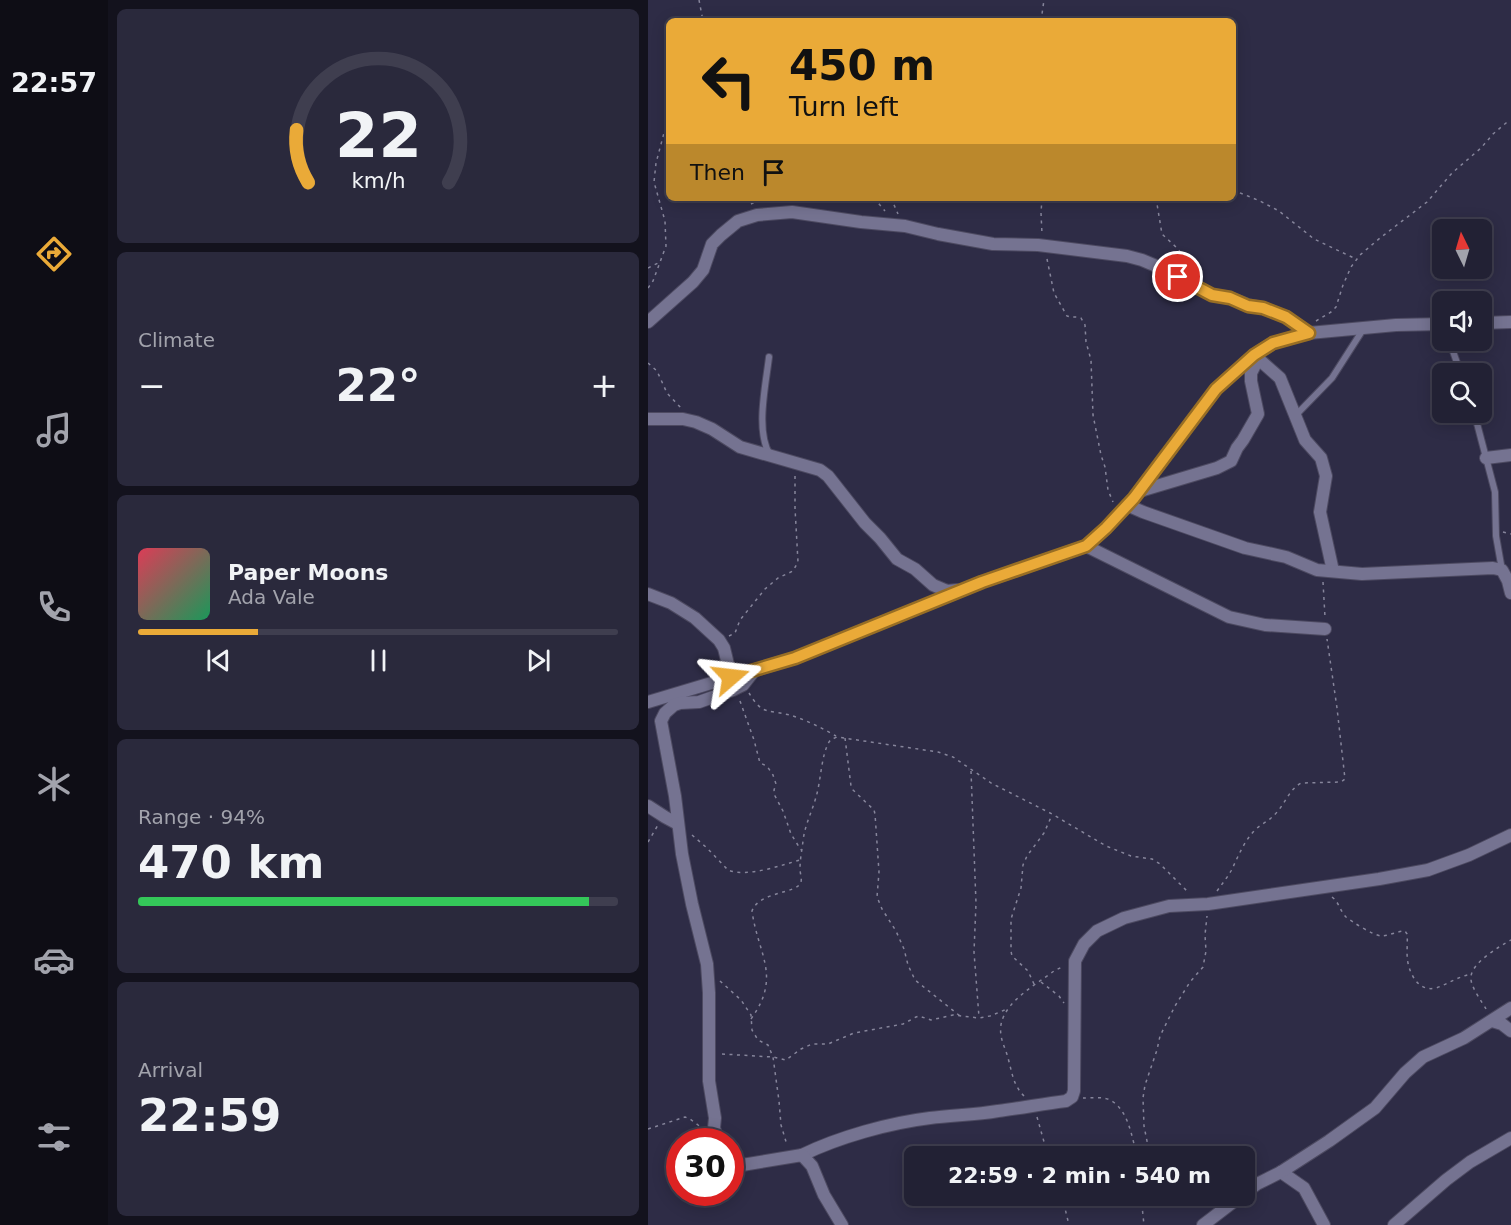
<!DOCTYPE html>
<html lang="en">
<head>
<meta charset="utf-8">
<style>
  :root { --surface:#222134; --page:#2a293c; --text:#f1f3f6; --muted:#a2a3ac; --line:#3f3e4f; --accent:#eaaa38 }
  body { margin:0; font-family:"DejaVu Sans",sans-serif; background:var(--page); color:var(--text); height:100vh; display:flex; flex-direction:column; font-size:22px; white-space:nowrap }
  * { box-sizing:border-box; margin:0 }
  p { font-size:20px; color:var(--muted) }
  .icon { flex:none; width:33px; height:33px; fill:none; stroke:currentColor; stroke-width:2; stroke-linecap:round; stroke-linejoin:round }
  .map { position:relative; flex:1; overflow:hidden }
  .panel { display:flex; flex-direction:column; gap:9px; padding:9px; background:#13121d; width:540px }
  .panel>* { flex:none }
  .banner { position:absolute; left:18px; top:18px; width:570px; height:183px; border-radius:9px; box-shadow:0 3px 15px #0003,0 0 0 2px var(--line); background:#eaaa38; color:#111; overflow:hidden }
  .needle { width:39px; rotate:355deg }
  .tools { position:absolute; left:784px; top:219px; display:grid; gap:12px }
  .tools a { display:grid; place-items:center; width:60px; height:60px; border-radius:9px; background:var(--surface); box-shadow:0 3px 15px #0003,0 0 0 2px var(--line); font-size:30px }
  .speed { position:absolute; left:18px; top:1128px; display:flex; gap:12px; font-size:30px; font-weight:700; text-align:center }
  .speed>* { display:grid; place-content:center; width:78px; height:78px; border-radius:50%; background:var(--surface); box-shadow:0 3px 15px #0003,0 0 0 2px var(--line); line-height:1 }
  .speed .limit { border:9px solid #d22; background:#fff; color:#111 }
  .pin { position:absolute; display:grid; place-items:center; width:51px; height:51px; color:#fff; margin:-26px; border:3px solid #fff; border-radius:50%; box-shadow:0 2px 6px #0007 }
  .me { position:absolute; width:66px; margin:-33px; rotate:73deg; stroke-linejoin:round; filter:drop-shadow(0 0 4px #0008) }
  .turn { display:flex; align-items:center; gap:21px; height:126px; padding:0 24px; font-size:27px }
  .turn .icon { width:78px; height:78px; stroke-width:2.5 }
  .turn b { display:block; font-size:42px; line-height:51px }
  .then { display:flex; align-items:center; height:57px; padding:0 24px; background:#0003; gap:12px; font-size:22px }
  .big { font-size:45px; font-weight:700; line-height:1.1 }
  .panel .card { flex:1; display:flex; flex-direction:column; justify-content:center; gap:9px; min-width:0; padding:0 21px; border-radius:9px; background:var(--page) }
  .panel .dial { align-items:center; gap:0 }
  .dial svg { height:156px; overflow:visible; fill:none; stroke:var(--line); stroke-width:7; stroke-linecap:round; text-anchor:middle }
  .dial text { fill:var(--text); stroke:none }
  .song { display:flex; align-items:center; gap:18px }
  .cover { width:72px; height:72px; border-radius:9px; background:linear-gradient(135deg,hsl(350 70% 55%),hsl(150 70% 35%)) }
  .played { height:6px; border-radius:3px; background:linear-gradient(90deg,var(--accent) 25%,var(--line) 25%) }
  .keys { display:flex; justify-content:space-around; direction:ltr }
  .heat { display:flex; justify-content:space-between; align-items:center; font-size:33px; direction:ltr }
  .charge { height:9px; border-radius:4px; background:linear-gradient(90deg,#34c759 94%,var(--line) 0) }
  .trip { position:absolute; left:256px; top:1146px; width:351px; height:60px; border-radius:9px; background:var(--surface); box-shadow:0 3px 15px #0003,0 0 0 2px var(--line); font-weight:700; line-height:60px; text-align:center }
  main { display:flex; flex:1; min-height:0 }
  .tabs { display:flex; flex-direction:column; width:108px; justify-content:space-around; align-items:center; background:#0e0d15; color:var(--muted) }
  .tabs .icon { width:42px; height:42px }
  .tabs .current { color:var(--accent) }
  .tabs b { font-size:27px; color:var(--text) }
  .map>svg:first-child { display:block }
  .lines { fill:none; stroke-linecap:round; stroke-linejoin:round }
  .lane-casing { stroke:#4d4a61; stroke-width:8 }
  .street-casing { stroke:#4d4a61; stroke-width:14 }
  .path { stroke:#86859b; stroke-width:1.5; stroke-dasharray:3 4.5; stroke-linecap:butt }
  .lane { stroke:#757391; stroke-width:6 }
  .street { stroke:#757391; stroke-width:12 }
  .route-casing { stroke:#986e24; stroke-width:15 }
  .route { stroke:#eaaa38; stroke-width:10 }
</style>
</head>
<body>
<main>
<nav class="tabs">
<b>22:57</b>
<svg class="icon current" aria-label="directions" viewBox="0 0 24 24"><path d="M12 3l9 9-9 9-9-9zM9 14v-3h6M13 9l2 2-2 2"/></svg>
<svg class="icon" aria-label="music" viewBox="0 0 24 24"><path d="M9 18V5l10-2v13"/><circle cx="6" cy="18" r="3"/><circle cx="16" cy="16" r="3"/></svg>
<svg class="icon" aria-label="phone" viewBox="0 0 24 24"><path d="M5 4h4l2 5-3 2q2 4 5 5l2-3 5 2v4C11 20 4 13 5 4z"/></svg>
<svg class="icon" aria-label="climate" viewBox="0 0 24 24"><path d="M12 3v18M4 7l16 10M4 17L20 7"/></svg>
<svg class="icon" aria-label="car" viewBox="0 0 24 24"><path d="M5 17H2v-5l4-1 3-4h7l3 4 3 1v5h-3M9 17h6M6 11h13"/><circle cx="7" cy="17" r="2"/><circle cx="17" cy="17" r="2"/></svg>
<svg class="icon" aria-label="filters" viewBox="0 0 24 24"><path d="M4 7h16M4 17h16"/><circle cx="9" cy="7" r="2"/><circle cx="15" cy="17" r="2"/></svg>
</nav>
<section class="panel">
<div class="card dial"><svg viewBox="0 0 100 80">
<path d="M14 69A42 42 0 1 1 86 69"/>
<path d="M14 69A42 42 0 0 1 8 42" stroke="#eaaa38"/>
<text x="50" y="56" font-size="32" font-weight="700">22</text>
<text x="50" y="72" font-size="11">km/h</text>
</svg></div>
<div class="card"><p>Climate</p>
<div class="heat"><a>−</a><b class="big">22°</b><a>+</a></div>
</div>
<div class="card">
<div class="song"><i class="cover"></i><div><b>Paper Moons</b><p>Ada Vale</p></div></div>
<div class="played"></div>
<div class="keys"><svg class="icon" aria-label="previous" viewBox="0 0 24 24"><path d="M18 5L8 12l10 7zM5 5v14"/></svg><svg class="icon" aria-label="pause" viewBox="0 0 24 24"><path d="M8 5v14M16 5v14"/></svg><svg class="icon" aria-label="next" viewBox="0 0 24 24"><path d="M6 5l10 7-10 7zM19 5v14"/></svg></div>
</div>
<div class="card"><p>Range · 94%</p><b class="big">470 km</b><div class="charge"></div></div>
<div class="card"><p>Arrival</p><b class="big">22:59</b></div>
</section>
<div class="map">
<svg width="863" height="1225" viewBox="0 0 863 1225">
  <rect width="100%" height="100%" fill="#2e2c46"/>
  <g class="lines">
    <!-- lane casing -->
    <g class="lane-casing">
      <g id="lane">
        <polyline points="801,340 813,374"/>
        <path d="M121 357C118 384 107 431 122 455"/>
        <polyline points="826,412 847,492 848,536 854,570"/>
        <polyline points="647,416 684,378 716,328"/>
      </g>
    </g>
    <!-- street casing -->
    <g class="street-casing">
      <g id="street">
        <polyline points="0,322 45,282 55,270 64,244 73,235 90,221 109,215 144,212 213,222 257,226 290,234 345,244 390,245 479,256 494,260 513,268 564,295 582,298 600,305 615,308 638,317 661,333"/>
        <polyline points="834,323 863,322"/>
        <polyline points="606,355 632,378 657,440 673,458 678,476 672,512 685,571"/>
        <polyline points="0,419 35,419 48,422 64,429 92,447 172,470 180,476 217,523 232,538 249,559 267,569 285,585 299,591 309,590"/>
        <polyline points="838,458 863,455"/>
        <polyline points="492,491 569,468 583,461 589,448 595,440 610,414 603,381 603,373 610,359"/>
        <polyline points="479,505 495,512 597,548 638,557 669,570 714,574 845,568 854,570 860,581 863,593"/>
        <polyline points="438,546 581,617 617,625 677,629"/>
        <polyline points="0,594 23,603 47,618 71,640 76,648 83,677"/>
        <polyline points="0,702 147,658 334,582 438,546 458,528 486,498 568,389 606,355 625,343 661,333 748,325 795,324"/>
        <polyline points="0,806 17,817 30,824"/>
        <polyline points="844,1021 854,1024 863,1031"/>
        <polyline points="71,1142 66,1128 67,1118 61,1081 61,993 59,964 44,904 34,854 27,796 13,721 17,713 26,705 32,703 51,702 85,690 95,685 106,671"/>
        <path d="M154 1155C191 1137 241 1123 282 1118 304 1115 327 1115 350 1111 373 1108 395 1104 418 1101L424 1097 426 1091 427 961 436 944 449 931 476 918 521 906 560 904 731 879 780 870 821 855 863 835"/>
        <polyline points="82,1164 88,1166 154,1155 164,1166 176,1195 194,1225"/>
        <polyline points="633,1172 656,1188 676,1225"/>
        <polyline points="597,1193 609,1184 633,1172 681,1141 727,1108 757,1073 775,1057 816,1038 863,1008"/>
        <polyline points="555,1225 593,1196"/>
        <polyline points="746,1225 798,1180 822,1162 863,1138"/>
      </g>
    </g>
    <!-- path -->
    <g class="path">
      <polyline points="51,0 55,21"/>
      <polyline points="51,21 54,15"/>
      <polyline points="393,21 396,0"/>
      <polyline points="585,190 612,201 631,211 666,239 708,259"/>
      <polyline points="226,198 237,211"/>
      <polyline points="243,198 250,214"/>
      <polyline points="394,198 393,213 394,234"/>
      <polyline points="508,198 514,234 529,248 550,274"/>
      <polyline points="103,204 114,198"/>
      <path d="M399 259 406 293 419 316C424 318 428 316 433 318L437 325 438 342 443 360 445 415 453 455 457 467 460 490 465 502"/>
      <polyline points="0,268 10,263"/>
      <polyline points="0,288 5,281 18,246 17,221 6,182 8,163 21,114"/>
      <polyline points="668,321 683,312 688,307 695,285 703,267 712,255 732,238 779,202 804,173 833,148 845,134 858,123 863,122"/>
      <polyline points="0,363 9,371 19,393 33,408"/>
      <polyline points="855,532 863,534"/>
      <polyline points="675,582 677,617"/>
      <polyline points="81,636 87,633 92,620 117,589 130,578 145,571 150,562 147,508 147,476"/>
      <path d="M101 693C104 698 108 704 113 708 118 712 137 713 145 716 160 721 174 728 188 736"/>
      <polyline points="92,701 106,740 112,763 119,766 125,775 128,784 126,790 127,796 135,811 143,834 153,850"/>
      <polyline points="197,738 203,786 205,790 226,810 227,814 231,872 229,897 234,909 248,931 256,949 260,965 267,980 312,1016"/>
      <polyline points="323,771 328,903 326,952 331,1017"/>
      <path d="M44 835 59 848 80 870C98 878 134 865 152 860"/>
      <polyline points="0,842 10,825"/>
      <path d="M569 891C574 884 579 878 583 871 590 857 596 841 607 830 614 823 622 821 629 812 638 802 641 790 653 783L693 782 697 779 689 708 679 639"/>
      <path d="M684 897C691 902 692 911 698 917 704 922 725 935 733 936 741 936 749 931 757 931L759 934C760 943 758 954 760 963 763 977 772 992 788 988 800 984 811 976 824 974"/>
      <polyline points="72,981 93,1000 103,1015 104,1030 110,1040 120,1045 125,1057 131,1101 133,1125 139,1145"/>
      <polyline points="393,982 411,996 416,1003"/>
      <polyline points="386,984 380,971 364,956 363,951 363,919 373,888 375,865 379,856 396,833 404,815"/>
      <path d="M838 1009C834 1002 823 987 823 979 821 964 852 946 863 940"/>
      <path d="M103 1019C134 976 110 955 104 911 111 891 150 894 153 882 154 878 152 873 152 869 152 859 154 850 155 841 157 824 164 812 168 797 173 781 173 756 181 742 183 739 185 739 189 737L290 752 305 757 343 783 404 814 458 846 483 856 504 859 512 864 540 892"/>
      <polyline points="74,1054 125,1057 138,1060 153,1049 164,1044 180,1044 206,1033 255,1024 268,1017 271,1016 283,1020 305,1015 331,1018 342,1016 359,1009"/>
      <path d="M376 1096C365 1085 364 1072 360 1058 358 1050 354 1043 353 1035 348 1006 386 986 406 971L414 967"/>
      <path d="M435 1098C443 1098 456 1096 464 1101 481 1112 484 1138 489 1156"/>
      <polyline points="389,1117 400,1156"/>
      <polyline points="0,1129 37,1117 42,1119 54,1128"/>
      <polyline points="496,1156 500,1146 496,1126 495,1098 497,1085 509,1050 512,1036 527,1006 542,982 555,967 558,951 557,935 559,916"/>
      <polyline points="414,1196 421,1225"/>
      <polyline points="493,1196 496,1225"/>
    </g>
    <!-- lane -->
    <use href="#lane" class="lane"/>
    <!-- street -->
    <use href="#street" class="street"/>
  </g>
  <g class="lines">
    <!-- route casing -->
    <g class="route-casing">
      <polyline id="route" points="83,677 147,658 334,582 438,546 458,528 486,498 568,389 606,355 625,343 661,333 638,317 615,308 600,306 582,298 564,295 530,277"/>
    </g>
    <!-- route -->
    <use href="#route" class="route"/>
  </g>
</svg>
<div class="tools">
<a><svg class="needle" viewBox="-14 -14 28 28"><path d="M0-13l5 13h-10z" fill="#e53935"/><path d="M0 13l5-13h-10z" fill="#a2a3ac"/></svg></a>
<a><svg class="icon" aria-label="sound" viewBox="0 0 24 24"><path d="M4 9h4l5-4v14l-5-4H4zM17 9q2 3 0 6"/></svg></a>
<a><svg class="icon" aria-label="search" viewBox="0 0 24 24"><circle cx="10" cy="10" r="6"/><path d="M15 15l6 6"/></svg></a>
</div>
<div class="speed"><div class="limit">30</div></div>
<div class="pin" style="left:530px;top:277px;background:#d93025"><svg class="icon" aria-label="arrive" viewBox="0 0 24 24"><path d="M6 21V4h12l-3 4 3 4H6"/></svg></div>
<svg class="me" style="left:83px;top:677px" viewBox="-20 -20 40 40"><path d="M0-17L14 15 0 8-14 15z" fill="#eaaa38" stroke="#fff" stroke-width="4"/></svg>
<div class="trip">22:59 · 2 min · 540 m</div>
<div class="banner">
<div class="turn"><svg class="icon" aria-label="left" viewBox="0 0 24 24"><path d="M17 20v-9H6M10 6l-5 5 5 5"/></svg><div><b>450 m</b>Turn left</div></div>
<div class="then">Then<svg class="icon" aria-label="arrive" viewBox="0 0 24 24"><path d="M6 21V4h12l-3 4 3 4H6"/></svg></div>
</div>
</div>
</main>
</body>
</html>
